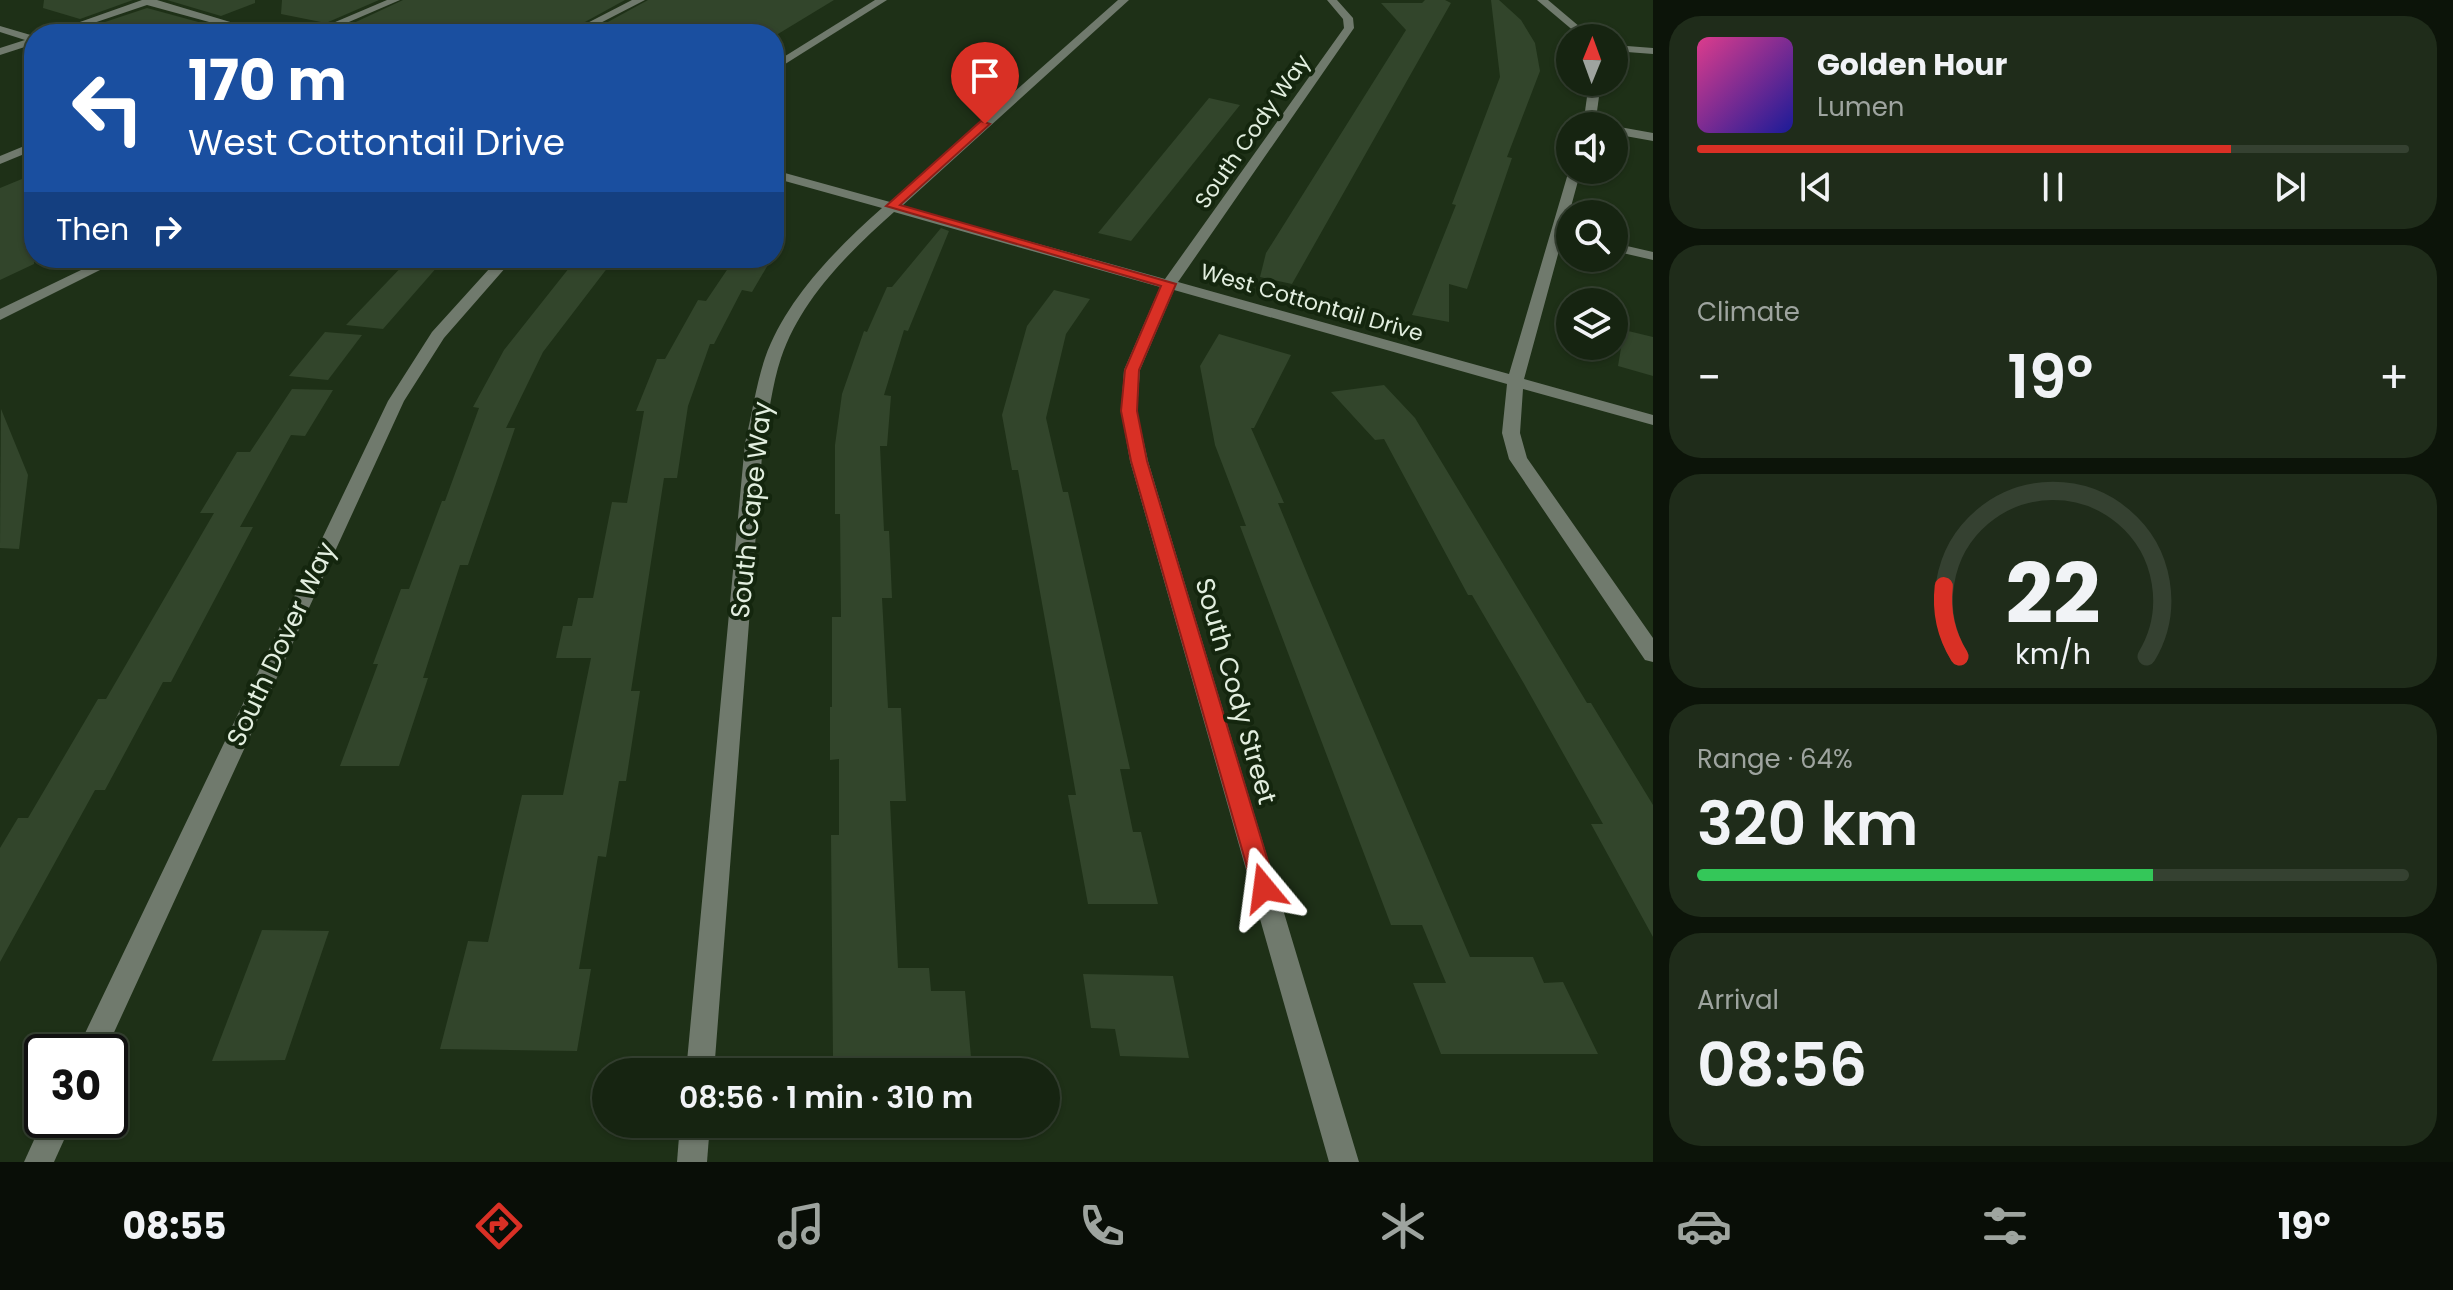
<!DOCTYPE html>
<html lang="en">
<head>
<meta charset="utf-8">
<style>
  :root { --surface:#162411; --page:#1f2c1a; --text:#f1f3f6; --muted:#9ea49f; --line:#354131; --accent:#d93025 }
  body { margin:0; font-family:Poppins,sans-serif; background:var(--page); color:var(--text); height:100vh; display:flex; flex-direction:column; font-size:30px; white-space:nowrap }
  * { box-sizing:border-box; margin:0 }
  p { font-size:26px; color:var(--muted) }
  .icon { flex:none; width:44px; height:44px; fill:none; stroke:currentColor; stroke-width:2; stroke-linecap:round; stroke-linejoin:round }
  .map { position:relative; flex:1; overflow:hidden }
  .panel { display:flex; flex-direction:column; gap:16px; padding:16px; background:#0c1409; width:800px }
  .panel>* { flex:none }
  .top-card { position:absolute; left:24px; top:24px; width:760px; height:244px; border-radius:32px; box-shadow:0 2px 6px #0004,0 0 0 2px var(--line); background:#1a4fa0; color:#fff; overflow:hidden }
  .needle { width:52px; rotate:1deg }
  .fabs { position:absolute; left:1556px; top:24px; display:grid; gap:16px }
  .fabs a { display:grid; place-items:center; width:72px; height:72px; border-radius:50%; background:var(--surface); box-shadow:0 2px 6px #0004,0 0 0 2px var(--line); font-size:40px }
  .speed { position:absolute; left:24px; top:1034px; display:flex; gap:16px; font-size:40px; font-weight:700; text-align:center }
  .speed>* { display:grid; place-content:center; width:104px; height:104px; border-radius:50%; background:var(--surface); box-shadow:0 2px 6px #0004,0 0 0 2px var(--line); line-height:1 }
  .speed .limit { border:4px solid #111; border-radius:12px; background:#fff; color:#111 }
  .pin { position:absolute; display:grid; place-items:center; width:68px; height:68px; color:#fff; margin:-82px -34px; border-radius:50% 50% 50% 0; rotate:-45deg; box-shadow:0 0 8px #0007 }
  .pin .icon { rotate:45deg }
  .me { position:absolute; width:88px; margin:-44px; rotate:344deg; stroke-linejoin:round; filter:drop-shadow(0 0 6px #0008) }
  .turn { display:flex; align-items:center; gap:28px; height:168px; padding:0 32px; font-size:36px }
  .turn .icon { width:104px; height:104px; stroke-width:2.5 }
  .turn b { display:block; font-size:56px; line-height:68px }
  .then { display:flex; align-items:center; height:76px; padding:0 32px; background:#0003; gap:16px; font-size:30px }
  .big { font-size:60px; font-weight:600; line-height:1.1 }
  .panel .card { flex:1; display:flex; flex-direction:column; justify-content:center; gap:12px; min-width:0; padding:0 28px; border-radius:32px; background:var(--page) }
  .panel .dial { align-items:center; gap:0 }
  .dial svg { height:208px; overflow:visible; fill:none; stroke:var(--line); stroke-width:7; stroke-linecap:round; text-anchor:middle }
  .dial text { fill:var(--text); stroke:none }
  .song { display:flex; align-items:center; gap:24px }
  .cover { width:96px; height:96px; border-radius:12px; background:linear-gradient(135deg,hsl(330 70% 55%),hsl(240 70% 35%)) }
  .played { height:8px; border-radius:4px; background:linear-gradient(90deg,var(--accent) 75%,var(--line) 75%) }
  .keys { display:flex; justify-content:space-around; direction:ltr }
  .heat { display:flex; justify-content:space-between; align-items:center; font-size:44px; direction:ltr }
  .charge { height:12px; border-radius:6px; background:linear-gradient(90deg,#34c759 64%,var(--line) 0) }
  .trip { position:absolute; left:592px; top:1058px; width:468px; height:80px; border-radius:40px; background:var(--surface); box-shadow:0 2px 6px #0004,0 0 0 2px var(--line); font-weight:600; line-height:80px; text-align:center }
  .tabs { display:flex; height:128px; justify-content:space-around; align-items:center; background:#090e07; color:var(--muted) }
  .tabs .icon { width:56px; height:56px }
  .tabs .current { color:var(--accent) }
  .tabs b { font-size:36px; color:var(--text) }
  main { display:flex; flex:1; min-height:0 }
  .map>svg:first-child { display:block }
  .building { fill:#32452b }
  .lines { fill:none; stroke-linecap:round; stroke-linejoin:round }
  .minor { fill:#707a6d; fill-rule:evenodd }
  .route { fill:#d93025; stroke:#8d1f18; stroke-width:2 }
  .labels { text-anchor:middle; stroke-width:8; stroke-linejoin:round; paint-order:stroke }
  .far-street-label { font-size:22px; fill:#e2eedf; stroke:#14260e }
  .street-label { font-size:26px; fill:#e2eedf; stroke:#14260e }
</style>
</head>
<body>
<main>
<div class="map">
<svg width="1653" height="1162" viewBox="0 0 1653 1162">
  <rect width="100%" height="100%" fill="#1e3017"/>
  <!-- building -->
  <g class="building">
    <polygon points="44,0 133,0 80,19 43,8"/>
    <polygon points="167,0 255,0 255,3 221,16"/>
    <polygon points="282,0 379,0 326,23 281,14"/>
    <polygon points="403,0 625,0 563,34 381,34 345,27"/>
    <polygon points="648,0 834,0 778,34 586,34"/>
    <polygon points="1425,0 1445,0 1451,3 1292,284 1260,277 1266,253 1406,30 1381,3 1422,3"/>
    <polygon points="1491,0 1499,0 1521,20 1535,43 1540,71 1507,157 1512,158 1467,289 1449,284 1449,322 1412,315 1456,205 1452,204 1500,77"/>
    <polygon points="147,8 202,23 172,34 132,34 99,24"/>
    <polygon points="1209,98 1240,105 1131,241 1098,233"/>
    <polygon points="34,174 34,264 0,280 0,188"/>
    <polygon points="941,228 949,231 908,331 904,330 884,395 891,396 887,446 880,446 884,531 889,531 892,598 882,598 888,708 901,708 906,801 890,801 898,968 929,968 931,991 965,991 971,1057 833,1057 831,835 839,835 839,759 830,760 830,707 832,707 832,617 841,617 840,514 835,514 835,445 842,394 864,331 867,332 887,287 892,287"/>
    <polygon points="410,258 445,258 383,329 346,325"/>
    <polygon points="577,258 615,258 543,352 506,428 515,428 468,565 460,565 423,678 428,678 399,766 340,766 378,664 373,664 401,589 409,589 442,501 445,501 479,408 473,407 504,350"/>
    <polygon points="735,258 772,258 752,292 742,290 714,344 710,344 688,406 677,478 664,478 631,691 640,691 626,781 619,781 606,857 598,856 579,969 591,969 577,1051 440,1049 468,941 488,942 522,795 563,795 591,658 556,658 563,626 572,626 578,598 593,598 612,502 627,503 644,411 636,411 657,359 665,359 698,300 706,301"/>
    <polygon points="1054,290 1090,299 1066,334 1046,418 1063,492 1068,492 1130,769 1120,769 1133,832 1141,832 1158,904 1088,904 1068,795 1076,795 1058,692 1018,470 1012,470 1002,415 1027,326"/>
    <polygon points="1624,330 1653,337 1653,376 1618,366"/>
    <polygon points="325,332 362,335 328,380 289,376"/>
    <polygon points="1219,334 1291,355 1254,428 1251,428 1284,503 1278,503 1311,583 1470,957 1533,957 1544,983 1563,982 1598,1054 1441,1054 1413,983 1446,983 1422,925 1391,925 1240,526 1246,526 1215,445 1200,366"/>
    <polygon points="1384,385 1415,418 1587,703 1591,703 1653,805 1653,937 1591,824 1603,824 1523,682 1472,595 1468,595 1384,439 1375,440 1331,392"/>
    <polygon points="292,389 333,390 305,436 291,435 240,527 253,527 171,682 163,682 105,790 95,790 0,962 0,848 18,818 28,818 98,699 106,699 214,513 200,513 237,452 250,452"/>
    <polygon points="1,409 28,475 19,549 0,548"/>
    <polygon points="262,930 329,931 285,1060 212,1061"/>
    <polygon points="1083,974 1173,976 1189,1058 1120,1056 1115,1029 1091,1028"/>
  </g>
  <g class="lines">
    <!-- minor -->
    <g class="minor">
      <polygon points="142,0 157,0 270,34 253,34 147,5 61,34 46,34"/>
      <polygon points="387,0 400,0 321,34 307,34"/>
      <polygon points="632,0 645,0 579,34 566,34"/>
      <polygon points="875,0 887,0 774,71 774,63"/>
      <path d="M1118 0H1129L902 206 1165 279 1344 28 1343 19 1327 0H1337L1353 18 1354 28 1178 282 1509 374 1569 170H1581L1524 379 1653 415V425L1523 389 1520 433 1527 458 1653 638V662L1645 660 1509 459 1502 433 1507 384 1174 290 1140 370 1137 411 1148 461 1359 1162H1329L1130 461 1121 411 1124 370 1160 287 894 212C849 252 801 299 781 358 772 385 769 415 763 443L714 1072H686L745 443C752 415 756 385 765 358 786 299 836 249 882 208L774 178V170L890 202Z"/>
      <polygon points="1537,0 1548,0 1593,38 1582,38"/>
      <polygon points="0,26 34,36 34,44 0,55 0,48 25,40 0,32"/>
      <polygon points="1614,45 1653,48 1653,54 1614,51"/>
      <polygon points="1589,82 1601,82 1595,126 1583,126"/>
      <polygon points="1614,126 1653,133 1653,141 1614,134"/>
      <polygon points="34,142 34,150 0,164 0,156"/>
      <polygon points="1614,243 1653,252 1653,260 1614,251"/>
      <polygon points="106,258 124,258 0,320 0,309"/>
      <polygon points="499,258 514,258 444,338 404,401 105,1052 76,1052 388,401 432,332"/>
      <polygon points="43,1120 73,1120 54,1162 24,1162"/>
      <polygon points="680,1124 710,1124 707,1162 677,1162"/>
    </g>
  </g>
  <!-- route -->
  <polygon class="route" points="981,121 990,124 900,205 1176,284 1139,370 1137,411 1147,461 1276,888 1272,895 1264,898 1256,895 1253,888 1131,461 1121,411 1125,370 1161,286 886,206"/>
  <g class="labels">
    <!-- far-street labels -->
    <g class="far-street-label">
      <text transform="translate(1252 131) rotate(-55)" y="8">South Cody Way</text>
      <text transform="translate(1312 302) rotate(16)" y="8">West Cottontail Drive</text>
    </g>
    <!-- street labels -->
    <g class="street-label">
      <text transform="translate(751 510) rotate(-84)" y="9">South Cape Way</text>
      <text transform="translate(281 644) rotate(-65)" y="9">South Dover Way</text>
      <text transform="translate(1236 691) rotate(74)" y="9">South Cody Street</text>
    </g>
  </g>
</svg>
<div class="fabs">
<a><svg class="needle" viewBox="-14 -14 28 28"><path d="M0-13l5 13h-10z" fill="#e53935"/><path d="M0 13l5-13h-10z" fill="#9ea49f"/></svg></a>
<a><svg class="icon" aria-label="sound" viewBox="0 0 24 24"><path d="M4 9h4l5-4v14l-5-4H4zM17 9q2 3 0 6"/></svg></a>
<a><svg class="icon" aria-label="search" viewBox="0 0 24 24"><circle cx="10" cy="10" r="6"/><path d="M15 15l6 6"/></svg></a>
<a><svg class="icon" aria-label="layers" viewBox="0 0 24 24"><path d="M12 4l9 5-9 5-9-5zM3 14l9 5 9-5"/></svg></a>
</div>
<div class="speed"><div class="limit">30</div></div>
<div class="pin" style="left:985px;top:124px;background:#d93025"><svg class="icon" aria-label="arrive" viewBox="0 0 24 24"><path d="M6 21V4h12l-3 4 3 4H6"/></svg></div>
<svg class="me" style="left:1264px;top:888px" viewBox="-20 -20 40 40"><path d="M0-17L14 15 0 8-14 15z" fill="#d93025" stroke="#fff" stroke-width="4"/></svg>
<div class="trip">08:56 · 1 min · 310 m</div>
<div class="top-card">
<div class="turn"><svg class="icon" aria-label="left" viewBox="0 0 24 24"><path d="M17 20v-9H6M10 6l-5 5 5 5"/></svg><div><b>170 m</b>West Cottontail Drive</div></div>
<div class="then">Then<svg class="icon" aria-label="right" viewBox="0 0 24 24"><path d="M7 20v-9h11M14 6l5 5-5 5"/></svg></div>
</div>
</div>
<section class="panel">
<div class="card">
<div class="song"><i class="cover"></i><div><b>Golden Hour</b><p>Lumen</p></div></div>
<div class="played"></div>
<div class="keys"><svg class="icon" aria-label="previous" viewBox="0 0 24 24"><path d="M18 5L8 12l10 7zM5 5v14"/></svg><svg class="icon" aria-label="pause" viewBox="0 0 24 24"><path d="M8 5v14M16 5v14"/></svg><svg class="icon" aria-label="next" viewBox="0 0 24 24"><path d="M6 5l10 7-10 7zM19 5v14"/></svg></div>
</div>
<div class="card"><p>Climate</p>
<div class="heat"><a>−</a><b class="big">19°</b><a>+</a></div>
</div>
<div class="card dial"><svg viewBox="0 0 100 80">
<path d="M14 69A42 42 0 1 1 86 69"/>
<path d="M14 69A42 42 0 0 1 8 42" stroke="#d93025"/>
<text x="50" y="56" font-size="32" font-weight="700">22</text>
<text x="50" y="72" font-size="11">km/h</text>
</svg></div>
<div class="card"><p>Range · 64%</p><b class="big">320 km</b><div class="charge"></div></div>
<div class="card"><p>Arrival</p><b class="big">08:56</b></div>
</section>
</main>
<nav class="tabs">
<b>08:55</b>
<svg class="icon current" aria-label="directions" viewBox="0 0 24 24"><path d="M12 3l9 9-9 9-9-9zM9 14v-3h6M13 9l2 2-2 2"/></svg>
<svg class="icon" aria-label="music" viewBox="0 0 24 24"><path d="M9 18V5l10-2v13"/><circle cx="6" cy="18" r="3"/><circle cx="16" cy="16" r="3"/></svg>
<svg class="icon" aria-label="phone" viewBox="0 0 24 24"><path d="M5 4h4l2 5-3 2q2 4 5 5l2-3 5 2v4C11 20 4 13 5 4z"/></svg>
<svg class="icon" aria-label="climate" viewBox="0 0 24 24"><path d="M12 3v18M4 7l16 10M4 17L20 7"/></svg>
<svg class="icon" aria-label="car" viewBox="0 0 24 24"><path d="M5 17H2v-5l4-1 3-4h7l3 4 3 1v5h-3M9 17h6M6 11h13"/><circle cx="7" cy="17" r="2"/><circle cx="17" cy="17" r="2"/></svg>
<svg class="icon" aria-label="filters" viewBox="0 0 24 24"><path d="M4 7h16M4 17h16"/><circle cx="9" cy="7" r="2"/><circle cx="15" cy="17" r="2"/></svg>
<b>19°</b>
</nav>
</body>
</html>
